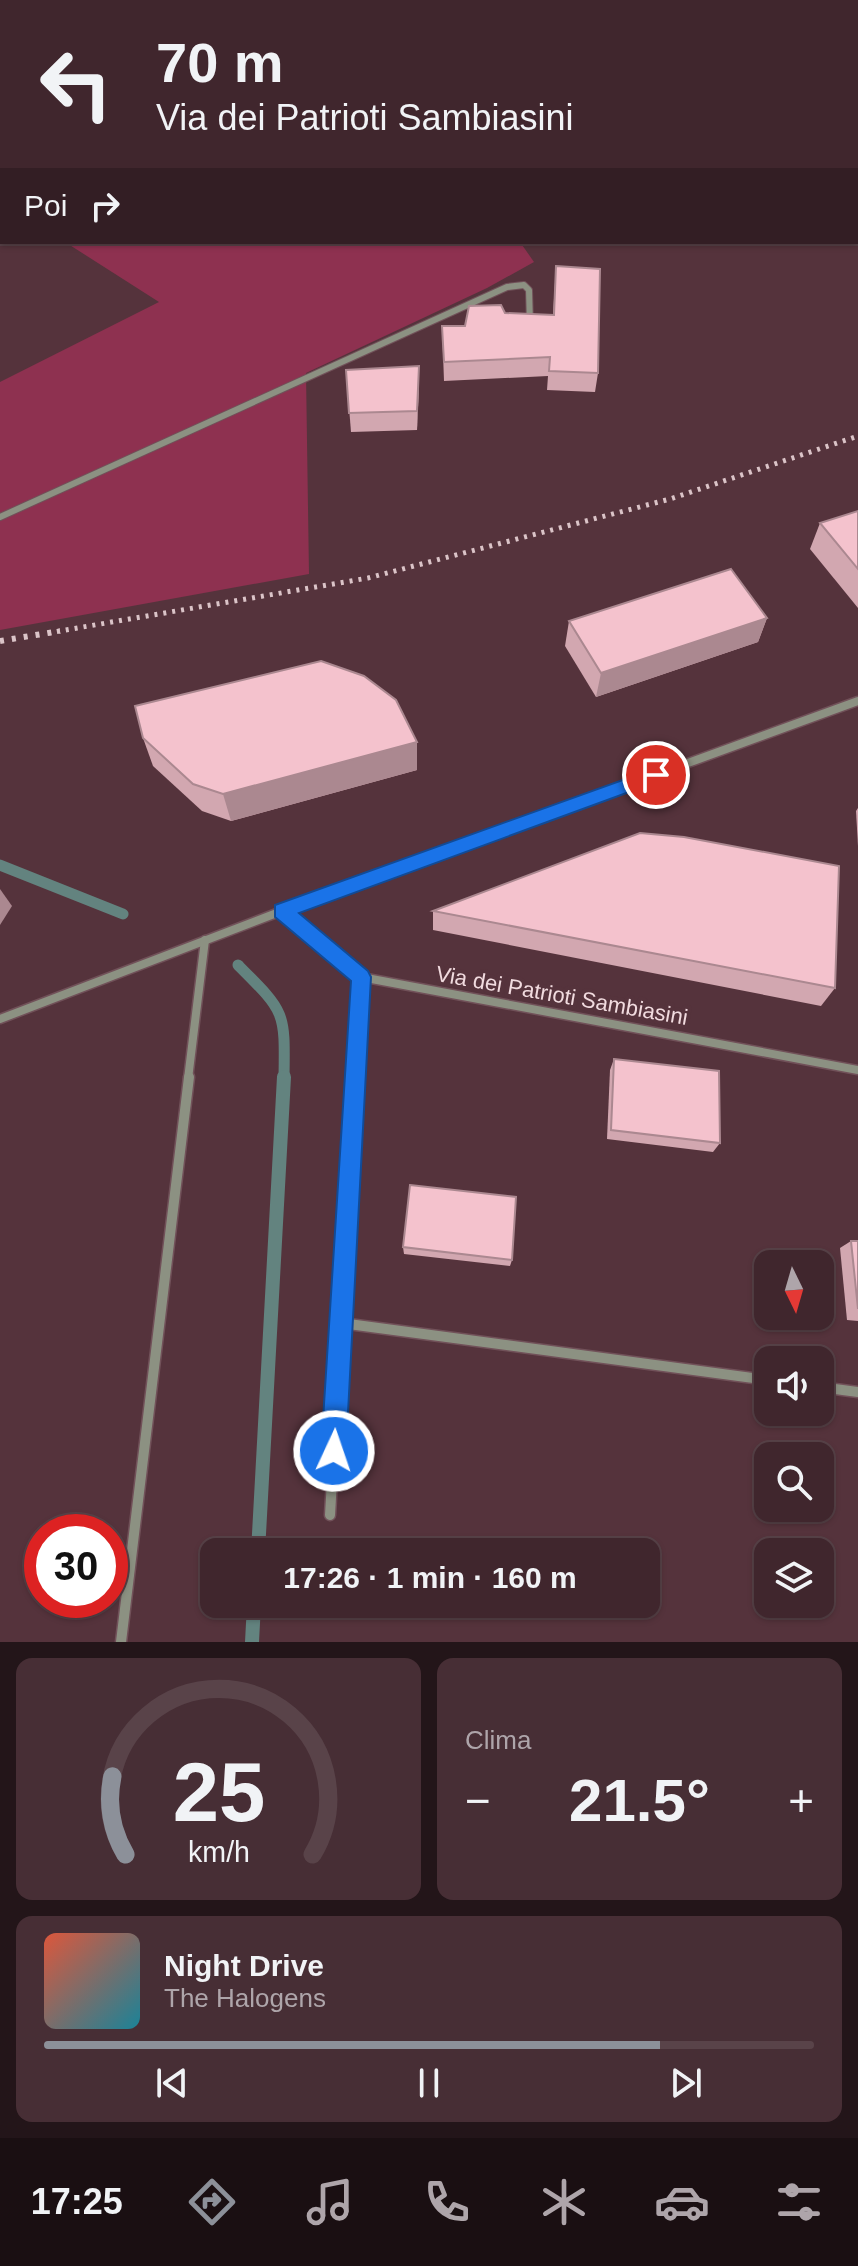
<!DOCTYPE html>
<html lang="it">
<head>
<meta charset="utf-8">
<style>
  :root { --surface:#40262d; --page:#472e35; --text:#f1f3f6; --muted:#aea5aa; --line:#594349; --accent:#8c9099 }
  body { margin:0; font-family:Helvetica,sans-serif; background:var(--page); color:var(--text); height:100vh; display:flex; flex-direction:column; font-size:30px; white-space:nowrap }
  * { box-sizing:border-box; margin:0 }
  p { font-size:26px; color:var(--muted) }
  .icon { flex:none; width:44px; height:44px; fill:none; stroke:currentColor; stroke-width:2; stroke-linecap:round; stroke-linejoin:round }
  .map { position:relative; height:1642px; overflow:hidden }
  .sheet { display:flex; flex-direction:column; gap:16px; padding:16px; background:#231519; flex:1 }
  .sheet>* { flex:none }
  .guide { position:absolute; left:0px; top:0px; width:858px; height:244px; box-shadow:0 2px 6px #0004,0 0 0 2px var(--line); background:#40262d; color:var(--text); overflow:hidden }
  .needle { width:52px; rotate:175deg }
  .fabs { position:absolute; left:754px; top:1250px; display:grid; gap:16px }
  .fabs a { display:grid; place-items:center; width:80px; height:80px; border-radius:16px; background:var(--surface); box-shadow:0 2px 6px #0004,0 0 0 2px var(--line); font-size:40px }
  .speed { position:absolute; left:24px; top:1514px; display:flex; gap:16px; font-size:40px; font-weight:700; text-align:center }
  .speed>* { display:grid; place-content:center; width:104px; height:104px; border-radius:50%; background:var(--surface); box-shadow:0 2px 6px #0004,0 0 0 2px var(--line); line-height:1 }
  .speed .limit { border:12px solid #d22; background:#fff; color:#111 }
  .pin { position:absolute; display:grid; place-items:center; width:68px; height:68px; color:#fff; margin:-34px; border:4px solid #fff; border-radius:50%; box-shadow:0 2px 8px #0007 }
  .me { position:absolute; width:88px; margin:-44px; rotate:3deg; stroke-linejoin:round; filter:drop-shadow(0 0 6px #0008) }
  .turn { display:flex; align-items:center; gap:28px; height:168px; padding:0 24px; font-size:36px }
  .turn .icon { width:104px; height:104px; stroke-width:2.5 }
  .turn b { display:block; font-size:56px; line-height:68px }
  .then { display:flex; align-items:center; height:76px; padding:0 24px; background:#0003; gap:16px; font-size:30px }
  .big { font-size:60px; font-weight:700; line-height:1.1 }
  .sheet .widget { flex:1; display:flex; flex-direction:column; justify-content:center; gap:12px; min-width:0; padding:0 28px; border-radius:16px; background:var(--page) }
  .sheet .dial { align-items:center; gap:0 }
  .dial svg { height:208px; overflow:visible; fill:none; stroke:var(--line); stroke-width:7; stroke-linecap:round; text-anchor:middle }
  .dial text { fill:var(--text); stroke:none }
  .song { display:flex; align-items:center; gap:24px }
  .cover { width:96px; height:96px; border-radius:12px; background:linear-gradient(135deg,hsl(10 70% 55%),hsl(190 70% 35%)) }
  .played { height:8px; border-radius:4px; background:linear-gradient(90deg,var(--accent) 80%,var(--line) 80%) }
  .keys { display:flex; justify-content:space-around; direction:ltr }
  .heat { display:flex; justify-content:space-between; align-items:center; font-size:44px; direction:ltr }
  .sheet .tiles { flex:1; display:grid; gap:16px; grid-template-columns:1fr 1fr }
  .widget:last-child { grid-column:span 2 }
  .trip { position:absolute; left:200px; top:1538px; width:460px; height:80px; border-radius:16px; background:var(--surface); box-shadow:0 2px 6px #0004,0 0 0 2px var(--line); font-weight:700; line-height:80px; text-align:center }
  .tabs { display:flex; height:128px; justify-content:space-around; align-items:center; background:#1a0f12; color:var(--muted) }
  .tabs .icon { width:56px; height:56px }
  .tabs .on { color:var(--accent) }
  .tabs b { font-size:36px; color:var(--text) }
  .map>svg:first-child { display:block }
  .green { fill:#8e3150 }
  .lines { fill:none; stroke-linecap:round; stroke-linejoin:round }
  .stream-far1 { stroke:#63837f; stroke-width:11 }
  .stream { stroke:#63837f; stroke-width:14 }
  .minor-far2-casing { stroke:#715159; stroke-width:8 }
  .minor-far1-casing { stroke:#715159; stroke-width:11 }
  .minor-casing { stroke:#715159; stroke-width:13 }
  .tertiary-casing { stroke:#715159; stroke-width:3 }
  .minor-far2 { stroke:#8c9182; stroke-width:6 }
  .minor-far1 { stroke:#8c9182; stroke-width:8 }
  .minor { stroke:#8c9182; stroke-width:10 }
  .tertiary { fill:#8c9182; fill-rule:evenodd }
  .rail-far1 { stroke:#dbc4c8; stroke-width:5; stroke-dasharray:3 6; stroke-linecap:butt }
  .rail { stroke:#dbc4c8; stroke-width:6; stroke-dasharray:4 8; stroke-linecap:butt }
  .wall { fill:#d2a7b0 }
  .shaded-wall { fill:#ab8890 }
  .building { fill:#f4c2cd; stroke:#ab8890; stroke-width:2 }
  .route { fill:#1a73e8; stroke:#114b97; stroke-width:2 }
  .labels { text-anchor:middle; stroke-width:8; stroke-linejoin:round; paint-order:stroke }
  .street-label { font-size:22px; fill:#f1dbdf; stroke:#55333c }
</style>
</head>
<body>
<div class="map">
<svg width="858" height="1642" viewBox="0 0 858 1642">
  <rect width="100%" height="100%" fill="#55333c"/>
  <!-- green -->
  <polygon class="green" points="65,242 520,242 534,262 487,288 306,373 309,574 0,630 0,382 159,302"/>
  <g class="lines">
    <!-- stream-far1 -->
    <g class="stream-far1">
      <polyline points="0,865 123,914"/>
      <path d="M238 965C286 1013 285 1011 284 1079"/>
    </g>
    <!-- stream -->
    <g class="stream">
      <polyline points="258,1552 284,1077"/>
      <polyline points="252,1642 254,1604"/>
    </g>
    <!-- minor-far2 casing -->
    <g class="minor-far2-casing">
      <polyline id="minor-far2" points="0,517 507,287 524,285 529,290 530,324"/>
    </g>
    <!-- minor-far1 casing -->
    <g class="minor-far1-casing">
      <g id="minor-far1">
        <polyline points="282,911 361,977 858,1070"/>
        <polyline points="0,1019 282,911 858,701"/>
        <polyline points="188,1079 205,940"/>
        <polyline points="355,1079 361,977"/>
      </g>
    </g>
    <!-- minor casing -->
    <g class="minor-casing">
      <g id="minor">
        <polyline points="341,1323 768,1380"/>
        <polyline points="820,1387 858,1392"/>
        <polyline points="330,1515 355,1077"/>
        <polyline points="121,1642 189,1077"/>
      </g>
    </g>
    <!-- tertiary casing -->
    <g class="tertiary-casing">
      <g id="tertiary">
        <polygon points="120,0 133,0 119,2"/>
        <rect x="0" y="40" width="2" height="4"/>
      </g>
    </g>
    <!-- minor-far2 -->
    <use href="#minor-far2" class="minor-far2"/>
    <!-- minor-far1 -->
    <use href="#minor-far1" class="minor-far1"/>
    <!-- minor -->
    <use href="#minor" class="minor"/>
    <!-- tertiary -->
    <use href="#tertiary" class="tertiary"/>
    <!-- rail-far1 -->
    <polyline class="rail-far1" points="48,633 368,578 670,499 858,436"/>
    <!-- rail -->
    <polyline class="rail" points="0,641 60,631"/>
  </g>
  <!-- wall -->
  <g class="wall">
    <polygon points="556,266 598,373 595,392 547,390 548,376 444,381 442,326 465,326 505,313 553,315"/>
    <polygon points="346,370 419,385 417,430 351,432"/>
    <polygon points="858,511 858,608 810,549 820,523"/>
    <polygon points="767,618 758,642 596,697 565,646 569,621"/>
    <polygon points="143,738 417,770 231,821 202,811 153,766"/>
    <polygon points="858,808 858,846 856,811"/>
    <polygon points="433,911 835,988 821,1006 433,930"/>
    <polygon points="614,1059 720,1143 713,1152 607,1139 610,1070"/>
    <polygon points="851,1241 858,1241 858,1321 847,1320 840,1248"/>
    <polygon points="403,1247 512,1260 510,1266 404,1254"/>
  </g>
  <!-- shaded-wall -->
  <g class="shaded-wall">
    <polygon points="0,0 14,0 2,2 2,4 0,4"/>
    <polygon points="419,366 419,385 417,430 417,411"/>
    <polygon points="767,618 758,642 596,697 601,673"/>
    <polygon points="417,742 417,770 231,821 223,794"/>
    <polygon points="0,889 12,906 0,925"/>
  </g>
  <!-- building -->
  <g class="building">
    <polygon points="556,266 600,269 598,373 549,371 550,357 444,362 442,326 465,326 469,306 501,305 505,313 554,315"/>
    <polygon points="419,366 417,411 349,413 346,370"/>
    <polygon points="858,511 858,569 820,523"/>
    <polygon points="731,569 767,618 601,673 569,621"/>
    <polygon points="321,661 364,676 396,700 417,742 223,794 193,784 143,738 135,706"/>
    <polygon points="640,833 684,837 839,866 835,988 433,911"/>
    <polygon points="614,1059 719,1071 720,1143 611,1130"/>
    <polygon points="410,1185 516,1197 512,1260 403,1247"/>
    <polygon points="851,1241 858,1241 858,1309"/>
  </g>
  <!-- route -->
  <polygon class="route" points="656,768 662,770 662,780 299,913 368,971 371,977 346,1451 342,1459 334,1463 325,1459 321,1451 351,981 275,917 275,905"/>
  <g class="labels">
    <!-- street labels -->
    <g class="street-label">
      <text transform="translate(562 995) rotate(10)" y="8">Via dei Patrioti Sambiasini</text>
    </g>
  </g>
</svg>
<div class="fabs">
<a><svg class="needle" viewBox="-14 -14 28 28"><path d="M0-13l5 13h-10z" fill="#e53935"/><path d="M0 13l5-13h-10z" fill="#aea5aa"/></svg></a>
<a><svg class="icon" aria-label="sound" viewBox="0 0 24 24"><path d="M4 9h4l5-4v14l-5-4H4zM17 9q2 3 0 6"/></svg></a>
<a><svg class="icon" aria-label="search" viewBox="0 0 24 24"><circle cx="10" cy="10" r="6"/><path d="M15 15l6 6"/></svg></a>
<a><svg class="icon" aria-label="layers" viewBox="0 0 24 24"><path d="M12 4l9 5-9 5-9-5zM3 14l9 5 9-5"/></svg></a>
</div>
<div class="speed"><div class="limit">30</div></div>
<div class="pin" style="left:656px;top:775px;background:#d93025"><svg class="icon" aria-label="arrive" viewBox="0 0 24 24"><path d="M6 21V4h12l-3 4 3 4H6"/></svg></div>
<svg class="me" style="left:334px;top:1451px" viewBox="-20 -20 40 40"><circle r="17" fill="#1a73e8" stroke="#fff" stroke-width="3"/><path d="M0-11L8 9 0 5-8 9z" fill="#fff"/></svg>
<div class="trip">17:26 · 1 min · 160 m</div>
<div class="guide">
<div class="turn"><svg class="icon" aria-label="left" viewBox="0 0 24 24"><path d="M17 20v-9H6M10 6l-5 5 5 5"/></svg><div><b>70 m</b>Via dei Patrioti Sambiasini</div></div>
<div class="then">Poi<svg class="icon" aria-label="right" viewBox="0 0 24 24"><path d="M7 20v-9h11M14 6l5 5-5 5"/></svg></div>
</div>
</div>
<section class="sheet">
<div class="tiles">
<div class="widget dial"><svg viewBox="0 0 100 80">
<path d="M14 69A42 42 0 1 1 86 69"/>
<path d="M14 69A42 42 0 0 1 9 39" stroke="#8c9099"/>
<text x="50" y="56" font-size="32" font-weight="700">25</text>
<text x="50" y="72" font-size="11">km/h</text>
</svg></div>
<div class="widget"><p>Clima</p>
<div class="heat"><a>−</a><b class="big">21.5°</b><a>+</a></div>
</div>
<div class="widget">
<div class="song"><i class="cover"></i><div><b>Night Drive</b><p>The Halogens</p></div></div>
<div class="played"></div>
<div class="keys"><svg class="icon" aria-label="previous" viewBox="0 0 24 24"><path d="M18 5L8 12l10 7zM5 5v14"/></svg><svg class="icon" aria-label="pause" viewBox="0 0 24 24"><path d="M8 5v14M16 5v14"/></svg><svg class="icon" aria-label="next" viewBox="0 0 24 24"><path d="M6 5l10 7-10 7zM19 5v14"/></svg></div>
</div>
</div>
</section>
<nav class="tabs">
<b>17:25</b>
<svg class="icon on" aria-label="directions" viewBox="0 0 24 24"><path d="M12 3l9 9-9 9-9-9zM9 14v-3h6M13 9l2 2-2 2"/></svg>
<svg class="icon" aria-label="music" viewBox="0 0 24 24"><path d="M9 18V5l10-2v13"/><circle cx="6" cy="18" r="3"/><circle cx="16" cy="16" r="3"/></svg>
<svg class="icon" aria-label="phone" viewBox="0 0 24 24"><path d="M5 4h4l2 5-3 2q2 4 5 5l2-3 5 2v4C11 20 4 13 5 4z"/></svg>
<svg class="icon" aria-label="climate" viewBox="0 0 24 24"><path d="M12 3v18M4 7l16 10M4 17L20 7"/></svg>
<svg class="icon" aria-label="car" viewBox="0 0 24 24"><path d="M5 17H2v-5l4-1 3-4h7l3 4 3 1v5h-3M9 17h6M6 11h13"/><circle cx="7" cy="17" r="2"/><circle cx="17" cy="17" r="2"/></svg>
<svg class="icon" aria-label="filters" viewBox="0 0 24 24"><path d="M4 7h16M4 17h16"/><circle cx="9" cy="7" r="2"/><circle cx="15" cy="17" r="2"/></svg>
</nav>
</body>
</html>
